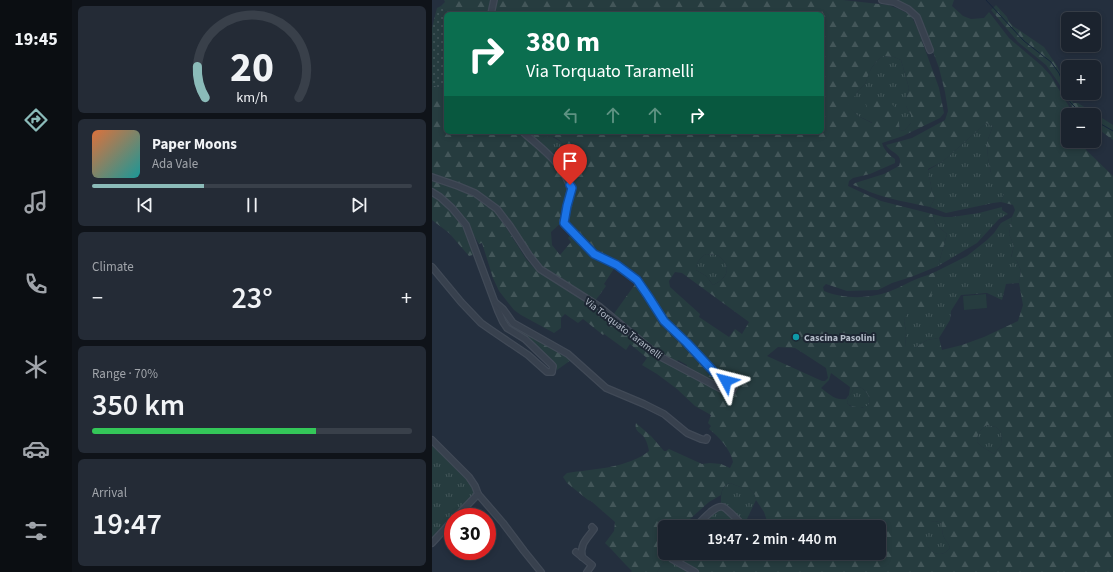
<!DOCTYPE html>
<html lang="en">
<head>
<meta charset="utf-8">
<style>
  :root { --surface:#1b232e; --page:#242b36; --text:#f1f3f6; --muted:#a0a4aa; --line:#39404a; --accent:#8bbbb9 }
  body { margin:0; font-family:"Source Sans 3",sans-serif; background:var(--page); color:var(--text); height:100vh; display:flex; flex-direction:column; font-size:15px; white-space:nowrap }
  * { box-sizing:border-box; margin:0 }
  p { font-size:13px; color:var(--muted) }
  .icon { flex:none; width:22px; height:22px; fill:none; stroke:currentColor; stroke-width:2; stroke-linecap:round; stroke-linejoin:round }
  .map { position:relative; flex:1; overflow:hidden }
  .side { display:flex; flex-direction:column; gap:6px; padding:6px; background:#0f1319; width:360px }
  .side>* { flex:none }
  .guide { position:absolute; left:12px; top:12px; width:380px; height:122px; border-radius:6px; box-shadow:0 2px 6px #0003,0 0 0 1px var(--line); background:#0b6e4f; color:#fff; overflow:hidden }
  .fabs { position:absolute; left:629px; top:12px; display:grid; gap:8px }
  .fabs a { display:grid; place-items:center; width:40px; height:40px; border-radius:6px; background:var(--surface); box-shadow:0 2px 6px #0003,0 0 0 1px var(--line); font-size:20px }
  .speed { position:absolute; left:12px; top:508px; display:flex; gap:8px; font-size:20px; font-weight:700; text-align:center }
  .speed>* { display:grid; place-content:center; width:52px; height:52px; border-radius:50%; background:var(--surface); box-shadow:0 2px 6px #0003,0 0 0 1px var(--line); line-height:1 }
  .speed .limit { border:6px solid #d22; background:#fff; color:#111 }
  .pin { position:absolute; display:grid; place-items:center; width:34px; height:34px; color:#fff; margin:-41px -17px; border-radius:50% 50% 50% 0; rotate:-45deg; box-shadow:0 0 4px #0007 }
  .pin .icon { rotate:45deg }
  .me { position:absolute; width:44px; margin:-22px; rotate:308deg; stroke-linejoin:round; filter:drop-shadow(0 0 3px #0008) }
  .turn { display:flex; align-items:center; gap:14px; height:84px; padding:0 16px; font-size:18px }
  .turn .icon { width:52px; height:52px; stroke-width:2.5 }
  .turn b { display:block; font-size:28px; line-height:34px }
  .lanes { display:flex; align-items:center; height:38px; padding:0 16px; background:#0003; justify-content:center; gap:20px; direction:ltr }
  .lanes .off { opacity:.35 }
  .big { font-size:30px; font-weight:600; line-height:1.1 }
  .side .card { flex:1; display:flex; flex-direction:column; justify-content:center; gap:6px; min-width:0; padding:0 14px; border-radius:6px; background:var(--page) }
  .side .dial { align-items:center; gap:0 }
  .dial svg { height:104px; overflow:visible; fill:none; stroke:var(--line); stroke-width:7; stroke-linecap:round; text-anchor:middle }
  .dial text { fill:var(--text); stroke:none }
  .song { display:flex; align-items:center; gap:12px }
  .cover { width:48px; height:48px; border-radius:6px; background:linear-gradient(135deg,hsl(20 70% 55%),hsl(180 70% 35%)) }
  .played { height:4px; border-radius:2px; background:linear-gradient(90deg,var(--accent) 35%,var(--line) 35%) }
  .keys { display:flex; justify-content:space-around; direction:ltr }
  .heat { display:flex; justify-content:space-between; align-items:center; font-size:22px; direction:ltr }
  .charge { height:6px; border-radius:3px; background:linear-gradient(90deg,#34c759 70%,var(--line) 0) }
  .trip { position:absolute; left:226px; top:520px; width:228px; height:40px; border-radius:6px; background:var(--surface); box-shadow:0 2px 6px #0003,0 0 0 1px var(--line); font-weight:600; line-height:40px; text-align:center }
  main { display:flex; flex:1; min-height:0 }
  .menu { display:flex; flex-direction:column; width:72px; justify-content:space-around; align-items:center; background:#0b0e12; color:var(--muted) }
  .menu .icon { width:28px; height:28px }
  .menu .on { color:var(--accent) }
  .menu b { font-size:18px; color:var(--text) }
  .map>svg:first-child { display:block }
  .grass { fill:url(#grass-tufts) }
  .forest { fill:url(#forest-firs); fill-rule:evenodd }
  .park { fill:url(#park-dots) }
  .pitch { fill:#263c3f }
  .lines { fill:none; stroke-linecap:round; stroke-linejoin:round }
  .stream { stroke:#17263c; stroke-width:1 }
  .minor-casing { stroke:#414a57; stroke-width:8 }
  .minor { stroke:#38414e; stroke-width:5.5 }
  .route-casing { stroke:#114b97; stroke-width:10 }
  .route { stroke:#1a73e8; stroke-width:7 }
  .culture-dot { fill:#0f9aa8; stroke:#1d2633; stroke-width:1.5 }
  .labels { text-anchor:middle; stroke-width:4; stroke-linejoin:round; paint-order:stroke }
  .street-label { font-size:10px; fill:#b4bcc9; stroke:#1d2633 }
  .poi-label { font-size:10px; font-weight:bold; fill:#b4bcc9; stroke:#1d2633; text-anchor:start }
</style>
</head>
<body>
<main>
<nav class="menu">
<b>19:45</b>
<svg class="icon on" aria-label="directions" viewBox="0 0 24 24"><path d="M12 3l9 9-9 9-9-9zM9 14v-3h6M13 9l2 2-2 2"/></svg>
<svg class="icon" aria-label="music" viewBox="0 0 24 24"><path d="M9 18V5l10-2v13"/><circle cx="6" cy="18" r="3"/><circle cx="16" cy="16" r="3"/></svg>
<svg class="icon" aria-label="phone" viewBox="0 0 24 24"><path d="M5 4h4l2 5-3 2q2 4 5 5l2-3 5 2v4C11 20 4 13 5 4z"/></svg>
<svg class="icon" aria-label="climate" viewBox="0 0 24 24"><path d="M12 3v18M4 7l16 10M4 17L20 7"/></svg>
<svg class="icon" aria-label="car" viewBox="0 0 24 24"><path d="M5 17H2v-5l4-1 3-4h7l3 4 3 1v5h-3M9 17h6M6 11h13"/><circle cx="7" cy="17" r="2"/><circle cx="17" cy="17" r="2"/></svg>
<svg class="icon" aria-label="filters" viewBox="0 0 24 24"><path d="M4 7h16M4 17h16"/><circle cx="9" cy="7" r="2"/><circle cx="15" cy="17" r="2"/></svg>
</nav>
<section class="side">
<div class="card dial"><svg viewBox="0 0 100 80">
<path d="M14 69A42 42 0 1 1 86 69"/>
<path d="M14 69A42 42 0 0 1 8 45" stroke="#8bbbb9"/>
<text x="50" y="56" font-size="32" font-weight="700">20</text>
<text x="50" y="72" font-size="11">km/h</text>
</svg></div>
<div class="card">
<div class="song"><i class="cover"></i><div><b>Paper Moons</b><p>Ada Vale</p></div></div>
<div class="played"></div>
<div class="keys"><svg class="icon" aria-label="previous" viewBox="0 0 24 24"><path d="M18 5L8 12l10 7zM5 5v14"/></svg><svg class="icon" aria-label="pause" viewBox="0 0 24 24"><path d="M8 5v14M16 5v14"/></svg><svg class="icon" aria-label="next" viewBox="0 0 24 24"><path d="M6 5l10 7-10 7zM19 5v14"/></svg></div>
</div>
<div class="card"><p>Climate</p>
<div class="heat"><a>−</a><b class="big">23°</b><a>+</a></div>
</div>
<div class="card"><p>Range · 70%</p><b class="big">350 km</b><div class="charge"></div></div>
<div class="card"><p>Arrival</p><b class="big">19:47</b></div>
</section>
<div class="map">
<svg width="681" height="572" viewBox="0 0 681 572">
  <defs>
    <pattern id="grass-tufts" width="24" height="20" patternUnits="userSpaceOnUse"><rect width="24" height="20" fill="#263c3f"/><path d="M3 7l-1-3M5 7V3M7 7l1-3M15 17l-1-3M17 17v-4M19 17l1-3" fill="none" stroke="#435659"/></pattern>
    <pattern id="forest-firs" width="22" height="20" patternUnits="userSpaceOnUse"><rect width="22" height="20" fill="#263c3f"/><path d="M5 1l3.5 6h-7zM16 11l3.5 6h-7z" fill="#435659"/></pattern>
    <pattern id="park-dots" width="8" height="8" patternUnits="userSpaceOnUse"><rect width="8" height="8" fill="#263c3f"/><path d="M2 2h.1M6 6h.1" fill="none" stroke="#435659" stroke-width="1.8" stroke-linecap="round"/></pattern>
  </defs>
  <rect width="100%" height="100%" fill="#242f3e"/>
  <!-- grass -->
  <g class="grass">
    <polygon points="451,56 462,57 469,60 477,88 474,99 474,106 479,115 479,123 473,130 468,131 467,123 467,112 441,123 426,116 415,106 426,91 433,84 437,73 440,67 447,59"/>
    <polygon points="554,123 561,126 555,142 556,158 559,173 572,194 569,202 561,203 514,213 498,207 503,198 500,192 496,170 510,162"/>
    <polygon points="119,136 129,142 136,152 132,159 128,162 121,155 123,154 118,151 108,142 112,137"/>
    <polygon points="570,207 570,210 576,214 567,219 545,243 506,266 515,234 504,225 500,214 512,217 520,217 547,213"/>
    <polygon points="580,217 577,234 582,246 579,257 585,261 589,271 587,283 574,284 570,300 555,293 529,295 519,311 518,320 507,338 495,340 483,348 473,348 474,331 472,321 476,309 501,285 505,271 535,256 555,240 562,233 569,223"/>
    <path d="M274 254C278 255 283 254 287 256 289 258 292 261 293 263 299 273 290 281 281 285L274 276 264 270C264 264 268 257 274 254Z"/>
    <path d="M428 387C435 391 440 398 436 406 429 409 421 409 415 403L416 399 422 388Z"/>
    <path d="M555 425 564 427 569 432 570 444 562 454 549 446 545 442C545 434 548 429 555 425Z"/>
    <polygon points="0,443 35,478 42,486 42,490 40,496 34,504 0,540"/>
    <path d="M298 483 311 488H317L323 495 324 500 315 519 310 522 289 505C289 496 288 487 298 483Z"/>
    <polygon points="287,508 291,508 309,527 265,527"/>
    <path d="M502 521 508 522 510 524C510 527 510 532 511 535 513 541 517 543 518 548 504 566 483 540 498 522Z"/>
    <polygon points="235,557 260,572 225,572"/>
  </g>
  <!-- forest -->
  <g class="forest">
    <polygon points="12,0 60,0 57,14 15,14 9,6 13,2"/>
    <path d="M64 0H411L456 5 467 9 479 15 486 30 507 88 512 113 508 118 471 136 450 143C452 150 457 155 463 159V163L438 174 421 178 417 181 416 186 433 194 449 201 500 214 504 225 515 234 506 266 479 277 460 283 446 290 415 291 394 284 391 287 392 291C411 299 436 299 456 292 467 288 477 282 487 278 493 276 499 274 505 271L496 308 476 310 472 321 474 331 473 348H483L495 340 507 338 510 350 530 345 552 337 586 321 591 305 587 283 589 271 585 261 579 258 582 246 577 234 580 217 583 210 581 205 569 202 572 194 564 185 559 173 556 158 555 142 561 126 554 123 510 162 496 169 500 192 503 198 498 207C479 203 456 199 438 192 432 189 427 187 421 185L423 183 452 174 467 166C472 153 459 154 454 145L480 138 513 120 516 111 513 92 507 68 492 27 485 13 460 0H522L520 6 531 16 539 19 552 18 557 12 577 38 610 66 619 76 642 115H636V141H651L654 150 681 176V572H266L241 558V553H276L292 560 302 553H447V527H335V521L332 512 324 500 323 495 317 488H311L298 483C292 485 290 489 289 495L277 502 249 527H233V553H236L235 557 225 572H199L200 571C190 562 183 552 173 543L182 531 183 522 159 501 156 500 135 483 131 477 135 473C161 469 196 468 217 451 216 446 215 442 212 437 208 432 202 431 204 423L219 436 232 451H234L237 449 270 464 278 463 289 464 298 468 301 462C299 450 287 437 277 429L279 426 276 423 279 415 263 406 245 389 225 374 210 365 215 358 198 344 194 350 172 334 171 335 151 319 146 323 133 314 129 318V328L122 333 89 315 82 310 67 291 61 278 50 243 47 244 38 229 0 190V179L16 184 41 195 59 208 70 221 94 259 106 272 161 306 186 324 216 351 241 366 286 389 292 394H298L303 388 282 370 231 316 208 281 210 277 205 275 190 264 187 265 165 250 135 220 136 205 140 190 128 162 132 159 136 152C129 141 126 135 112 137L108 142 94 132H390V14H61ZM451 56 462 57 469 60 477 88 474 99V106L479 115V123L473 130 468 131 467 123V112C458 101 454 99 440 98L434 104 440 123 426 116 416 106 426 91 433 84 437 73 440 67 447 59ZM274 254C278 255 283 254 287 256 289 258 292 261 293 263 299 273 290 281 281 285L274 276 264 270C264 264 268 257 274 254ZM243 272 250 273 317 322 310 334 303 329 297 337 267 317 268 314 238 287 237 281ZM346 347 363 348 371 353 394 368 396 378 393 381H390L335 356ZM399 373 418 387 417 395 414 399C403 401 396 393 389 388L397 380ZM428 387C435 391 440 398 436 406H432L431 408 418 406 415 403 416 399 422 388ZM555 425 564 427 569 432 570 444 562 454 549 446 545 442C545 434 548 429 555 425ZM502 521 508 522 510 524C510 528 510 532 511 535 513 541 517 543 518 548 504 566 483 540 499 522Z"/>
    <polygon points="564,5 575,17 577,22 581,26 612,47 625,66 636,90 636,93 637,93 641,103 646,103 681,125 681,140 662,126 662,115 646,115 641,109 626,82 614,65 586,42 559,10"/>
    <polygon points="0,85 14,90 14,132 84,132 110,151 123,166 138,189 132,220 119,232 120,245 128,255 139,242 136,238 140,234 183,267 172,284 174,286 163,301 109,269 56,200 0,175"/>
    <polygon points="0,195 15,205 30,221 44,254 37,256 17,233 0,220"/>
    <polygon points="204,283 254,344 284,377 284,380 294,386 296,384 299,386 297,389 290,387 254,368 255,365 246,360 244,363 228,355 181,315"/>
    <polygon points="82,325 139,360 125,370 123,365 81,329 81,326"/>
  </g>
  <!-- park -->
  <polygon class="park" points="9,6 15,14 14,14 14,90 0,85 0,28 5,8"/>
  <!-- pitch -->
  <polygon class="pitch" points="554,294 555,308 532,310 531,296"/>
  <g class="lines">
    <!-- stream -->
    <g class="stream">
      <polyline points="554,0 592,41 619,62 627,73 638,102 646,110 654,115"/>
      <polyline points="662,120 681,131"/>
    </g>
    <!-- minor casing -->
    <g class="minor-casing">
      <g id="minor">
        <polyline points="450,0 462,2 476,9 485,17 498,50"/>
        <polyline points="59,14 62,0"/>
        <path d="M91 132C103 143 120 155 129 169 133 175 136 181 139 188L135 205 132 223"/>
        <polyline points="0,177 26,186 43,193 65,209 78,226 97,255 108,269 168,307 227,356 295,392 300,391 302,387 301,384 295,381 283,373 255,343 232,321 216,296 205,280 185,265 162,254 131,221"/>
        <polyline points="0,192 8,197 20,208 34,225 66,311 71,322 75,328 93,339 119,364 121,366 120,372 115,372 96,355 59,330 49,323 29,302 0,267"/>
        <polyline points="64,303 71,309 81,323 136,354 174,388 212,404 232,414 255,433 269,439 274,440 275,438"/>
        <polyline points="0,440 37,477 43,486 46,494 71,523 92,551 109,572"/>
        <polyline points="24,517 46,494"/>
        <path d="M263 527C269 522 283 504 291 507 296 509 308 523 313 527"/>
        <polyline points="0,543 21,520"/>
        <polyline points="144,552 160,565 155,572"/>
        <polyline points="239,553 238,556 240,559 263,572"/>
        <path d="M150 557C148 543 155 539 162 529L160 527"/>
      </g>
    </g>
    <!-- minor -->
    <use href="#minor" class="minor"/>
  </g>
  <g class="lines">
    <!-- route casing -->
    <g class="route-casing">
      <polyline id="route" points="138,185 140,188 135,206 132,223 162,254 185,265 205,280 216,296 232,321 255,343 283,373 294,381"/>
    </g>
    <!-- route -->
    <use href="#route" class="route"/>
  </g>
  <!-- markers -->
  <circle class="culture-dot" cx="364" cy="337" r="4"/>
  <g class="labels">
    <!-- street labels -->
    <g class="street-label">
      <text transform="translate(192 328) rotate(37)" y="4">Via Torquato Taramelli</text>
    </g>
    <!-- poi labels -->
    <g class="poi-label">
      <text x="372" y="341">Cascina Pasolini</text>
    </g>
  </g>
</svg>
<div class="fabs">
<a><svg class="icon" aria-label="layers" viewBox="0 0 24 24"><path d="M12 4l9 5-9 5-9-5zM3 14l9 5 9-5"/></svg></a>
<a>+</a>
<a>−</a>
</div>
<div class="speed"><div class="limit">30</div></div>
<div class="pin" style="left:138px;top:185px;background:#d93025"><svg class="icon" aria-label="arrive" viewBox="0 0 24 24"><path d="M6 21V4h12l-3 4 3 4H6"/></svg></div>
<svg class="me" style="left:294px;top:381px" viewBox="-20 -20 40 40"><path d="M0-17L14 15 0 8-14 15z" fill="#1a73e8" stroke="#fff" stroke-width="4"/></svg>
<div class="trip">19:47 · 2 min · 440 m</div>
<div class="guide">
<div class="turn"><svg class="icon" aria-label="right" viewBox="0 0 24 24"><path d="M7 20v-9h11M14 6l5 5-5 5"/></svg><div><b>380 m</b>Via Torquato Taramelli</div></div>
<div class="lanes"><svg class="icon off" aria-label="left" viewBox="0 0 24 24"><path d="M17 20v-9H6M10 6l-5 5 5 5"/></svg><svg class="icon off" aria-label="ahead" viewBox="0 0 24 24"><path d="M12 20V5M6 11l6-6 6 6"/></svg><svg class="icon off" aria-label="ahead" viewBox="0 0 24 24"><path d="M12 20V5M6 11l6-6 6 6"/></svg><svg class="icon" aria-label="right" viewBox="0 0 24 24"><path d="M7 20v-9h11M14 6l5 5-5 5"/></svg></div>
</div>
</div>
</main>
</body>
</html>
